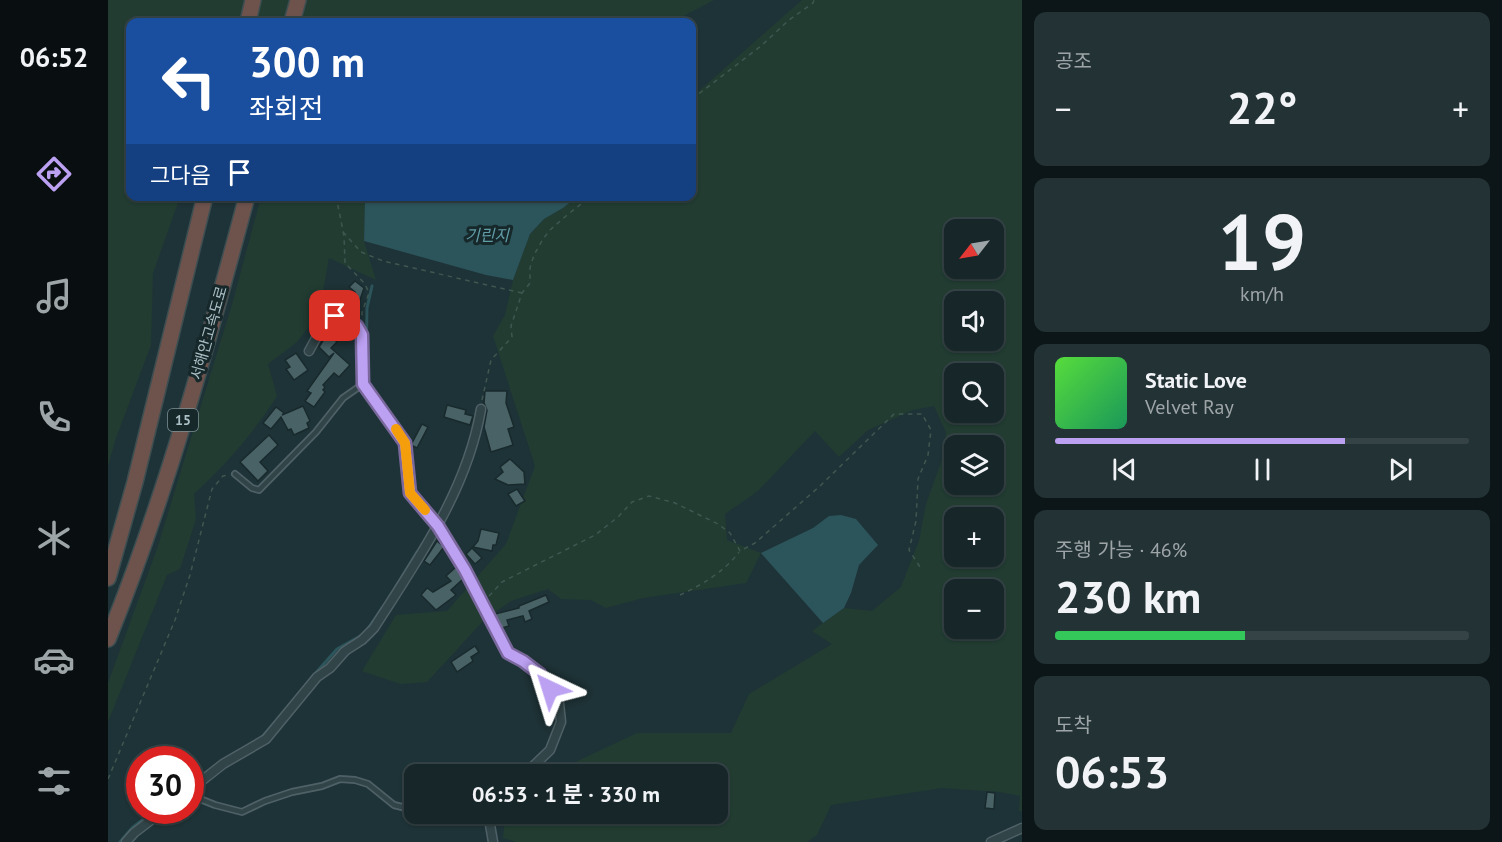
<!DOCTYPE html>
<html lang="ko">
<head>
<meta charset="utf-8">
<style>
  :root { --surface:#162629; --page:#233235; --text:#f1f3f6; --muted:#9ea5a8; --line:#354346; --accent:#bca0f2 }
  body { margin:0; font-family:"PT Sans","Noto Sans KR",sans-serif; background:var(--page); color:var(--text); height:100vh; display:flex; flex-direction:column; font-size:22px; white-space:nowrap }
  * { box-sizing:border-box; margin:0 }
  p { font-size:20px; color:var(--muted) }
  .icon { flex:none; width:33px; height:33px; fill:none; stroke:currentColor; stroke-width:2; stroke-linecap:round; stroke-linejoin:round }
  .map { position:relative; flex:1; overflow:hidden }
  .panel { display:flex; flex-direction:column; gap:12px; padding:12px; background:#0c1517; width:480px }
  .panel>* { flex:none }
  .banner { position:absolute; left:18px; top:18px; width:570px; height:183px; border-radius:12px; box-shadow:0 2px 4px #0004,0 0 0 2px var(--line); background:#1a4fa0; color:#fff; overflow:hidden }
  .needle { width:39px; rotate:239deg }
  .buttons { position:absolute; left:836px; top:219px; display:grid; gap:12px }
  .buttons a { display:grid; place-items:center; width:60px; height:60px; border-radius:12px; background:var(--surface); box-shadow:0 2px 4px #0004,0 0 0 2px var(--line); font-size:30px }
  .speed { position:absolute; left:18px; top:746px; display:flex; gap:12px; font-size:30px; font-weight:700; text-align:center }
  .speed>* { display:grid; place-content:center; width:78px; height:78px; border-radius:50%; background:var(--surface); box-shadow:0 2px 4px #0004,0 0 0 2px var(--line); line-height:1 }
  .speed .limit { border:9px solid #d22; background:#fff; color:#111 }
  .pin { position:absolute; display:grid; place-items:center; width:51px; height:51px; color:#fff; margin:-26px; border-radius:12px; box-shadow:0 3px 9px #0006 }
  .me { position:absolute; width:66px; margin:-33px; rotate:319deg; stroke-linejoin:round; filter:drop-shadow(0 0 4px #0008) }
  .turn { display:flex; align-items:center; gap:21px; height:126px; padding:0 24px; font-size:27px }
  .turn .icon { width:78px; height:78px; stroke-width:2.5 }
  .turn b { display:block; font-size:42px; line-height:51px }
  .then { display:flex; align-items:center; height:57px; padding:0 24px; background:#0003; gap:12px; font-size:22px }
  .big { font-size:45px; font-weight:700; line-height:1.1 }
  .panel .tile { flex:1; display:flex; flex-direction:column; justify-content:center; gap:9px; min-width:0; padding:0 21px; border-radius:12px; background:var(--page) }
  .panel .dial { align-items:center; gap:0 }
  .dial b { font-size:78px; line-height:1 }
  .song { display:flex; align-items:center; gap:18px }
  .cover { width:72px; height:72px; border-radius:9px; background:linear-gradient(135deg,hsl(110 70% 55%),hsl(150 70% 35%)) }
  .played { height:6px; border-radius:3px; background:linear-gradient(90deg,var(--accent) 70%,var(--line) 70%) }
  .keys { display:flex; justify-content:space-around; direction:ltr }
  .heat { display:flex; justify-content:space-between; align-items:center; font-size:33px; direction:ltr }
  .charge { height:9px; border-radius:4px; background:linear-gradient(90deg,#34c759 46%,var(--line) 0) }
  .trip { position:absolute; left:296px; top:764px; width:324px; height:60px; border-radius:12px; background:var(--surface); box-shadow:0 2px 4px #0004,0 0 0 2px var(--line); font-weight:700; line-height:60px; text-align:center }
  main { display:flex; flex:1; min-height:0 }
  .tabs { display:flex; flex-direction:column; width:108px; justify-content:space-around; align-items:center; background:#090f10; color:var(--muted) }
  .tabs .icon { width:42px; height:42px }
  .tabs .active { color:var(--accent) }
  .tabs b { font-size:27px; color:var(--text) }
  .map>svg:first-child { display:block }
  .green { fill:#223c32; fill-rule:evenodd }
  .water { fill:#2c545b }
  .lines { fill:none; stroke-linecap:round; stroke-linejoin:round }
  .stream { stroke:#2c545b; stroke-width:3 }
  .building { fill:#486266; stroke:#192a2d; stroke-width:1.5 }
  .service-casing { stroke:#4f6166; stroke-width:8 }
  .minor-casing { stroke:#4f6166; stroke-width:11 }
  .motorway-casing { stroke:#3c4e51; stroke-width:18 }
  .path { stroke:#3f5750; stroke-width:1.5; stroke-dasharray:4.5 4.5; stroke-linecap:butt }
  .service { stroke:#314447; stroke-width:4.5 }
  .minor { stroke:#314447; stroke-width:8 }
  .motorway { stroke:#6e534d; stroke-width:15 }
  .route-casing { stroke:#7a689d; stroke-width:15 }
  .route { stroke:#bca0f2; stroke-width:10 }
  .slow { stroke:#f59e0b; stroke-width:10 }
  .labels { text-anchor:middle; stroke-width:6; stroke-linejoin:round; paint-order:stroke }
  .shield { fill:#17282b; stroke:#7f9297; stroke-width:1.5 }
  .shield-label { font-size:14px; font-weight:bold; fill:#abc0c5 }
  .street-label { font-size:15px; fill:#abc0c5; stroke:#17282b }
  .water-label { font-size:16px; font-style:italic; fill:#609da7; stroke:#17282b }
</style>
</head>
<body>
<main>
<nav class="tabs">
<b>06:52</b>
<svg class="icon active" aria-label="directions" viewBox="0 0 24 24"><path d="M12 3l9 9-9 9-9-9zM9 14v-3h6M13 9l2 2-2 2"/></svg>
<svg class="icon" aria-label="music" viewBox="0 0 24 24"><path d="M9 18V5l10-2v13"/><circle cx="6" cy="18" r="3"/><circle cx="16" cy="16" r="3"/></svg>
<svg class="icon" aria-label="phone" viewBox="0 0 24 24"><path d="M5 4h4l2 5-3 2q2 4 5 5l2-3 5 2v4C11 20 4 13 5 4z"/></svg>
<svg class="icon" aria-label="climate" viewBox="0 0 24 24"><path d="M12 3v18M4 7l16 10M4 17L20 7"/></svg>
<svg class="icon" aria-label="car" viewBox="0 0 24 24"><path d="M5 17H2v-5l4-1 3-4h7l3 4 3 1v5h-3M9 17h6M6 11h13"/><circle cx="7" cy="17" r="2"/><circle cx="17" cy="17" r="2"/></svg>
<svg class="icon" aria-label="filters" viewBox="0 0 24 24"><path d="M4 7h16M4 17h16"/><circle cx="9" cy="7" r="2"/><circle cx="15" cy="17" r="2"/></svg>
</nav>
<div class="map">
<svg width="914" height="842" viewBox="0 0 914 842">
  <rect width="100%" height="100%" fill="#1e3337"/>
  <!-- green -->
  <g class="green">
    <polygon points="0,0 606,0 564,22 22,22 22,196 72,197 45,273 43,345 8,438 0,466"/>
    <path d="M694 0H914V811H911L912 796 892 792 834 788 723 805 709 835 699 842H408L395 838 397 818 388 815 390 813H609V774H442L529 733H623L641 694 724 644 704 631 736 608 764 611 793 587 811 541 818 504 835 457 838 432 826 406 805 410 760 430 731 457 707 431 650 491 617 514 619 540 653 553 638 583 535 598 498 608 483 600 453 599 440 589 403 601 376 620 319 682 293 684 254 671 288 615 339 611 398 544 427 466 385 336 397 315 405 280 422 234 436 219 455 208 469 197 584 196V97ZM846 230H885V268H846ZM846 302H885V340H846ZM846 374H885V412H846ZM846 446H885V484H846ZM846 518H885V556H846ZM846 590H885V628H846Z"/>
    <path d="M153 197H257L256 241 268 280 221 258 211 314 189 342 160 364 169 396C143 436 120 462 86 494L88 519 72 569 59 575 0 722V683L49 549 125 301Z"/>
  </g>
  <!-- water -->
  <g class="water">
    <polygon points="257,197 257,196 469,197 455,208 436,219 422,234 405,280 378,275 256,241"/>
    <polygon points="733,515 748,519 770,545 751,565 743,593 736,608 715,623 653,553 705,528 721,516"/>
  </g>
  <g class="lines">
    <!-- stream -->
    <g class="stream">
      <polyline points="258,365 259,308 264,286"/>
      <polyline points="258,374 261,385 300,442"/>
      <polyline points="315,502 326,513"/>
      <polyline points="287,588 309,552"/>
      <polyline points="259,630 274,608"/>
      <polyline points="205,676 229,649 254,635"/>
      <polyline points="153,738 178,709"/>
      <polyline points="12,842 24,828 47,810"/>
    </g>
  </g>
  <!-- building -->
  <g class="building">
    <polygon points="247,281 256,288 248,312 243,310 247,292 241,287"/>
    <polygon points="220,333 229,342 223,348 242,365 231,377 226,373 215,385 217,387 215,390 217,392 206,407 197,401 203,393 199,391 226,353 221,357 211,347"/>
    <polygon points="188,353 200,370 186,380 178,369 182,367 177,360"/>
    <polygon points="377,391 399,391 398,403 406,427 400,429 405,445 383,452 376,427 379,410 376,403"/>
    <polygon points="339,405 358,410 357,414 365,416 362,425 336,417"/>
    <polygon points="195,406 202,421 199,423 201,428 186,435 183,429 180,430 173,417 163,429 155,423 168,407 176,413 174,415"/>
    <polygon points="314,424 320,427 309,448 303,445"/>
    <polygon points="161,435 170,445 152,462 160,471 150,481 132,462"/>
    <polygon points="402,459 416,472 417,484 400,485 387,479 395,472 392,467"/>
    <polygon points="409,489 417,501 408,506 400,494"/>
    <polygon points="373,529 391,533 388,545 385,545 384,551 365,547 370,541"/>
    <polygon points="329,541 336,547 322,565 316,561"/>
    <polygon points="364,548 374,558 367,564 358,554"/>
    <polygon points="348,567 355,579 343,590 348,595 328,610 313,595 319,588 325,592 343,581 338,576"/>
    <polygon points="438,595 441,602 421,611 424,619 417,622 415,616 399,620 401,626 394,628 387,614 411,608 411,606"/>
    <polygon points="367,646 371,652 363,657 365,661 349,672 343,662"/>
    <polygon points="879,792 887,793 886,809 877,808"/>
  </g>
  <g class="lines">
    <!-- service casing -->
    <g class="service-casing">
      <g id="service">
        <polyline points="127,474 144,488 151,490 208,432 235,398 255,384"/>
        <polyline points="82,795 107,805 134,812 157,801 184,792 214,786 232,779 247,780 260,784 286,805 306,810"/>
        <polyline points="310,813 312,815"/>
      </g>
    </g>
    <!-- minor casing -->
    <g class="minor-casing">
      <g id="minor">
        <polyline points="201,351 214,327 227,316 237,318 249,326 254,335 255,384 296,443 302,493 330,526 357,570 400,653 415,661 432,674 451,703 453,722 442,750 417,774"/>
        <path d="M82 790 115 764 158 739 209 677 222 668 237 651 254 640 266 628C310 559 359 491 373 409"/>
        <polyline points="380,813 385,842"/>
        <polyline points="18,842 26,833 56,810"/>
        <polyline points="883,842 914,828"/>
      </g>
    </g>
    <!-- motorway casing -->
    <g class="motorway-casing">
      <g id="motorway">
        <polyline points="140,22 145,0"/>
        <polyline points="184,22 190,0"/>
        <polyline points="0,578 27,482 97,196"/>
        <path d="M0 639C58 496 99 346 139 196"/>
      </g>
    </g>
    <!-- path -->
    <g class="path">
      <polyline points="584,99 653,46 681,20 705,3 706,0"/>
      <polyline points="228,196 236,236 237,263 257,284 261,293 254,312 254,319"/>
      <polyline points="235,232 253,252 275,261 414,293"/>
      <polyline points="374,400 383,360 404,337 403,326 414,293 422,283 422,268 426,255 435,239 442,230 458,216 483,196"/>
      <path d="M572 595C594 585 617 571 631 552"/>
      <polyline points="381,596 394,582 487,535 510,517 524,502 541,496 567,503 610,524 622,533 632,551 647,543 712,486 786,414 814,414 823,430 820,455 810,479 808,521 801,550 812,567"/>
      <polyline points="0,779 67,620 82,575 104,489 115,476 120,475"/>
    </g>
    <!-- service -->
    <use href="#service" class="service"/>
    <!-- minor -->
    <use href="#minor" class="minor"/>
    <!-- motorway -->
    <use href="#motorway" class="motorway"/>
  </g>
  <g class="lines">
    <!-- route casing -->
    <g class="route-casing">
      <polyline id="route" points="227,316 237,318 249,326 254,335 255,384 297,443 302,493 330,526 357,570 400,653 415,661 432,674 442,689"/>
    </g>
    <!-- route -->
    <use href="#route" class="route"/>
    <!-- slow -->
    <polyline class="slow" points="288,429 297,443 302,493 317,510"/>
  </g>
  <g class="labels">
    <!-- shield labels -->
    <rect class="shield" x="60" y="409" width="30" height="22" rx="4.5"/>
    <g class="shield-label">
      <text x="75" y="425">15</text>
    </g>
    <!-- street labels -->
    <g class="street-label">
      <text transform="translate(101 333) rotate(-74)" y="5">서해안고속도로</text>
    </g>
    <!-- water labels -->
    <g class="water-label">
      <text x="379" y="241">기린지</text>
    </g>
  </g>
</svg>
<div class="buttons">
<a><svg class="needle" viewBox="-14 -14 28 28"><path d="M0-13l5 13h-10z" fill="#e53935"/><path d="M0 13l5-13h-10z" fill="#9ea5a8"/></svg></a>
<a><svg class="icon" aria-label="sound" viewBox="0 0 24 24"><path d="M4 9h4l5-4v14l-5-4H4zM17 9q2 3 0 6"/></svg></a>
<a><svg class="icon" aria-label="search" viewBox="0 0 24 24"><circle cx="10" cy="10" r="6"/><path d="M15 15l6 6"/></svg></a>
<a><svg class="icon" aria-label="layers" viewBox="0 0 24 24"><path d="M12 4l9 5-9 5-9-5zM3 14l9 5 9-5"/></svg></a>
<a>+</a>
<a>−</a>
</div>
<div class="speed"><div class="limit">30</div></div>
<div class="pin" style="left:227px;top:316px;background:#d93025"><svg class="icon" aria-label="arrive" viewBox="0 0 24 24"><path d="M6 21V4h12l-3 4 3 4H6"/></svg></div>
<svg class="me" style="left:442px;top:689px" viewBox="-20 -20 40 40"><path d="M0-17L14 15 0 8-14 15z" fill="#bca0f2" stroke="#fff" stroke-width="4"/></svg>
<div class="trip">06:53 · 1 분 · 330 m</div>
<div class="banner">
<div class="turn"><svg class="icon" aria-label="left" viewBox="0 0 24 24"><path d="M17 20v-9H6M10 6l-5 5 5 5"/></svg><div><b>300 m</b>좌회전</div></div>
<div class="then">그다음<svg class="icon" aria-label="arrive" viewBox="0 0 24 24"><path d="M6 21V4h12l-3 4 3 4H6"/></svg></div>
</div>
</div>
<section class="panel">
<div class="tile"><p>공조</p>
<div class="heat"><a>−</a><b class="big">22°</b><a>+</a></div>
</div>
<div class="tile dial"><b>19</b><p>km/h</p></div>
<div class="tile">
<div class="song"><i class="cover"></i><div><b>Static Love</b><p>Velvet Ray</p></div></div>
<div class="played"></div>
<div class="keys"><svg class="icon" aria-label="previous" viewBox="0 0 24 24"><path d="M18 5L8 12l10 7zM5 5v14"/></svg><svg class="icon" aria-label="pause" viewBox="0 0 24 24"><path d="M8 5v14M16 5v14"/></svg><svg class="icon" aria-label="next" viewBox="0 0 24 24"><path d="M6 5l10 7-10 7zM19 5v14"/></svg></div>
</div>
<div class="tile"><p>주행 가능 · 46%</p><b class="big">230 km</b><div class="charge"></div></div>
<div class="tile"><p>도착</p><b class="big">06:53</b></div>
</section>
</main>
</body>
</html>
